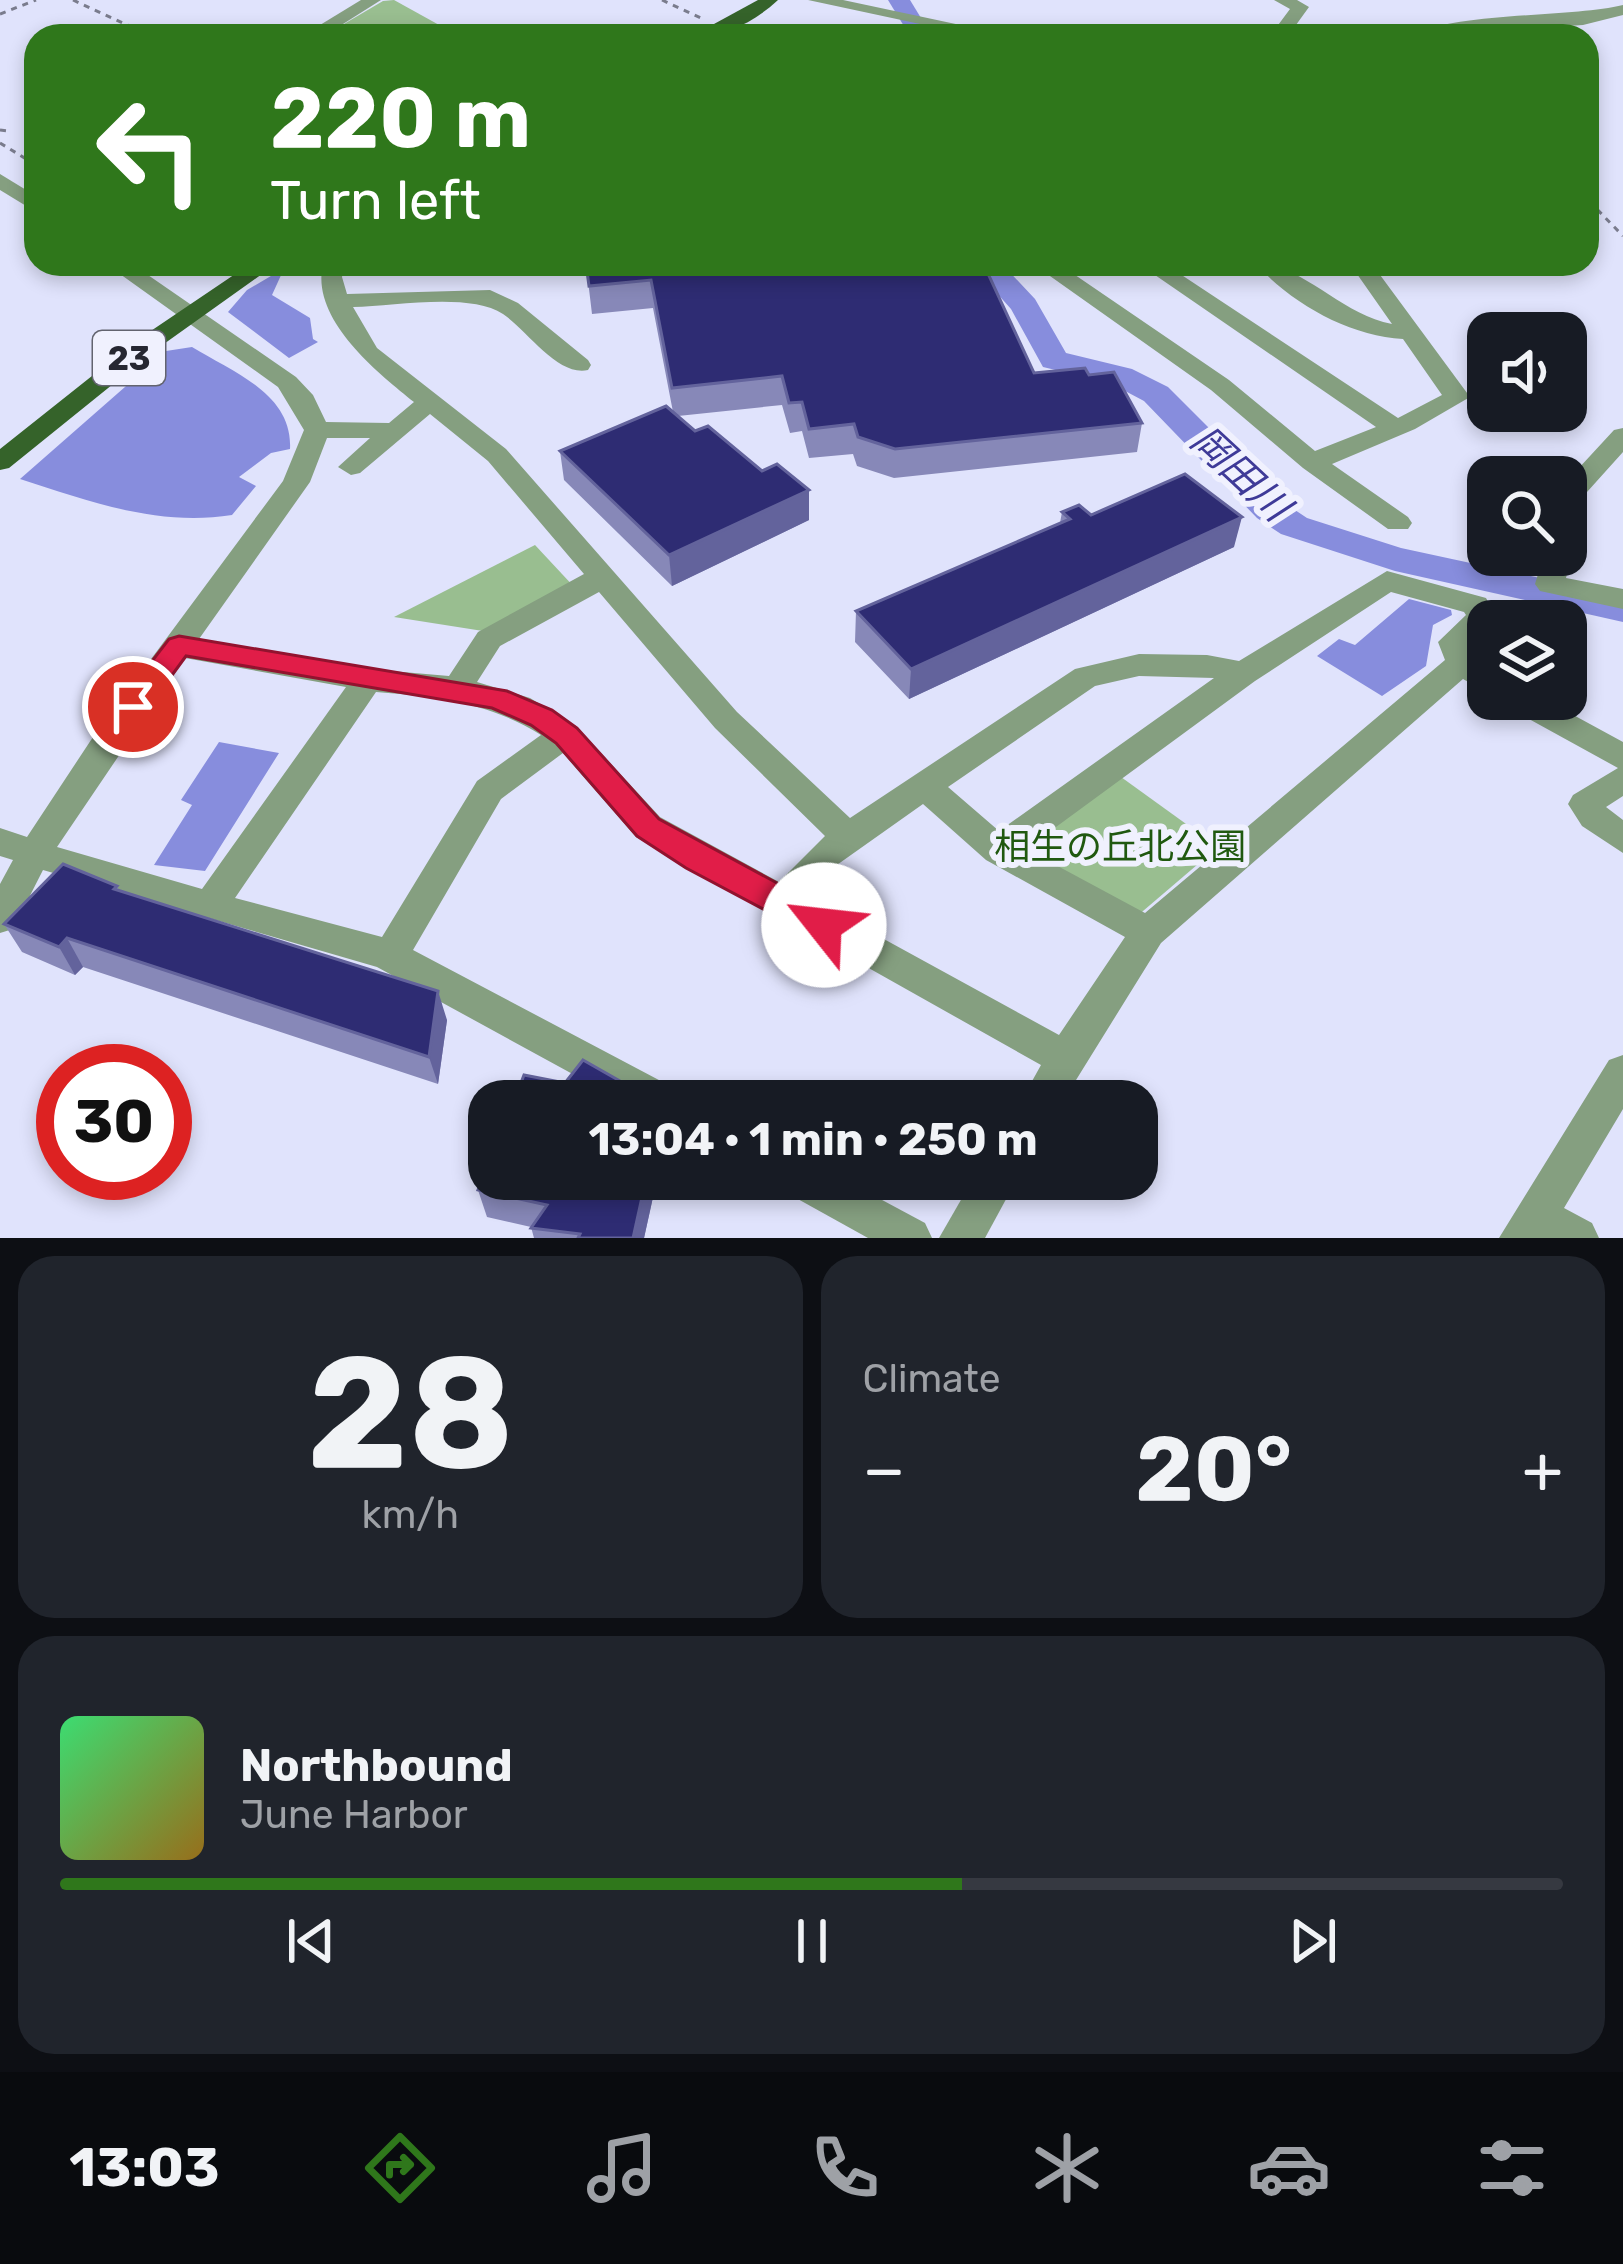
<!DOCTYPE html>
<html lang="en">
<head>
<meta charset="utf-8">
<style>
  :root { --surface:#171b24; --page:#20242c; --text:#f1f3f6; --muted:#9ea1a6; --line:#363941; --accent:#2f771b }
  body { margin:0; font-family:Rubik,"Noto Sans JP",sans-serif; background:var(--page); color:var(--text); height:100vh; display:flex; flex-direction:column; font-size:45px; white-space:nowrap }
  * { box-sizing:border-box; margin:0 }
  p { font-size:39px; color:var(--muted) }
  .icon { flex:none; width:66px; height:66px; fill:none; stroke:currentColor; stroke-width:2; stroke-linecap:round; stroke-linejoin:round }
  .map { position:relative; height:1238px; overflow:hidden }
  .panel { display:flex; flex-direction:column; gap:18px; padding:18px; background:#0d0f14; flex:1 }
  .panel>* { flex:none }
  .banner { position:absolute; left:24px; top:24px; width:1575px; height:252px; border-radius:36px; box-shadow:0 6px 18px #0003; background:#2f771b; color:#fff; overflow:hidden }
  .tools { position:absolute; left:1467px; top:312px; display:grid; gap:24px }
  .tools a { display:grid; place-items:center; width:120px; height:120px; border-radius:24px; background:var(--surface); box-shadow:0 6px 18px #0003; font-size:60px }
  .speed { position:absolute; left:36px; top:1044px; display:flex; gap:24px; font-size:60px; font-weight:700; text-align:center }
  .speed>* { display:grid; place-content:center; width:156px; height:156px; border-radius:50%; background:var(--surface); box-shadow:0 6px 18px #0003; line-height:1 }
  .speed .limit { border:18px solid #d22; background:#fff; color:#111 }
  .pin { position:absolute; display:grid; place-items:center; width:102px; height:102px; color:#fff; margin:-51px; border:6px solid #fff; border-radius:50%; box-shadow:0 3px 12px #0007 }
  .me { position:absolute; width:132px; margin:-66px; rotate:299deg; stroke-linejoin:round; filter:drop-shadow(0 0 9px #0008) }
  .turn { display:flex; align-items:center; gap:42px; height:252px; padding:0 48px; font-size:54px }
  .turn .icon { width:156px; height:156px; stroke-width:2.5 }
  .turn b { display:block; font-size:84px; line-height:102px }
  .big { font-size:90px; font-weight:700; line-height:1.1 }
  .panel .widget { flex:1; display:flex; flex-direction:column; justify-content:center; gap:18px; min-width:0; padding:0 42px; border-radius:36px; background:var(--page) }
  .panel .dial { align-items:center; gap:0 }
  .dial b { font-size:156px; line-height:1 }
  .song { display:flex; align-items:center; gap:36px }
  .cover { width:144px; height:144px; border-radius:18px; background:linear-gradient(135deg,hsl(140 70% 55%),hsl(40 70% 35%)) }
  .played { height:12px; border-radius:6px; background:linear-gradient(90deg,var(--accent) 60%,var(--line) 60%) }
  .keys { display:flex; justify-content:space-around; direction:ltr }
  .heat { display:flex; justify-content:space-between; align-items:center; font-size:66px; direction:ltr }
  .panel .tiles { flex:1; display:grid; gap:18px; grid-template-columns:1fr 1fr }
  .widget:last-child { grid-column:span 2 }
  .trip { position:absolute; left:468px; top:1080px; width:690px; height:120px; border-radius:36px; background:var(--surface); box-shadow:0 6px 18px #0003; font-weight:700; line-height:120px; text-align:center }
  .dock { display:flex; height:192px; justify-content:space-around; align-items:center; background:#090b0e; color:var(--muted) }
  .dock .icon { width:84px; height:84px }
  .dock .current { color:var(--accent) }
  .dock b { font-size:54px; color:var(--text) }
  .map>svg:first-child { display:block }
  .green { fill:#99be90 }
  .water { fill:#878ddd }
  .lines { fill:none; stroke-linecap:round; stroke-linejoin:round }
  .river { fill:#878ddd; fill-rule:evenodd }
  .path { stroke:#7a7c8d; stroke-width:3; stroke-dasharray:6 6; stroke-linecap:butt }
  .minor { fill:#859f80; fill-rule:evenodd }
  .major { fill:#35632a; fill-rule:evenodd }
  .wall { fill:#8788b8 }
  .shaded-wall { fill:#63639c }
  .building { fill:#2e2c73; stroke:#63639c; stroke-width:3 }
  .route { fill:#e11d48; stroke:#92132f; stroke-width:3 }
  .labels { text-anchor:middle; stroke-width:12; stroke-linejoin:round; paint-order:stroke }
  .shield { fill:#f0f1fe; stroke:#63646f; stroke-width:3 }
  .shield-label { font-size:33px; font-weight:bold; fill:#262732 }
  .park-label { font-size:36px; fill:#205910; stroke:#f0f1fe }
  .water-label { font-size:39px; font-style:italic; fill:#3e3a98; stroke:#f0f1fe }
</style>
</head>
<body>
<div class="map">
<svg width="1623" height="1238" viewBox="0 0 1623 1238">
  <rect width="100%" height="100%" fill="#e0e3fc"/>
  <!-- green -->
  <g class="green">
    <polygon points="394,0 459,36 327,34 383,1"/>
    <polygon points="535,545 576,589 483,631 394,617"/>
    <polygon points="1121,777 1218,847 1136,917 1020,854 1020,845"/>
  </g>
  <!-- water -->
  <g class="water">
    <polygon points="276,273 282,273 272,295 310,318 313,339 318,342 289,358 228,312 247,290"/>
    <path d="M192 347C233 372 293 394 290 449L271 453 239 477 256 486 232 515C158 527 89 501 20 479L166 351Z"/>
    <polygon points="1409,599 1451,610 1452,615 1433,625 1426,666 1382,696 1317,656 1339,639 1355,645"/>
    <polygon points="219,742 279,753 205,871 154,865 192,805 181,800"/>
  </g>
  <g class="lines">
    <!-- river -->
    <g class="river">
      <polygon points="888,0 910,0 932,36 910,36"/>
      <polygon points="971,264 1002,264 1035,299 1066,353 1132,369 1168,387 1283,502 1307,518 1401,548 1623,596 1623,622 1395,571 1281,534 1257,518 1144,401 1110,383 1043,367 1011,309"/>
    </g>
    <!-- path -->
    <g class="path">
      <polyline points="73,0 151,36"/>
      <polyline points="662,0 701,18"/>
      <polyline points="0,14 36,0"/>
      <polyline points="0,130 9,131"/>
      <polyline points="0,143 36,165"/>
      <polyline points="1589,201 1623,236"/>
    </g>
    <!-- minor -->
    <g class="minor">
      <polygon points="361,0 381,0 324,36 302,36"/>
      <polygon points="808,0 843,0 1012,36 976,36"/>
      <polygon points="1274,0 1297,0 1309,7 1288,36 1270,36 1290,9"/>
      <path d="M1623 5V15L1583 25 1414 36C1450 12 1570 18 1623 5Z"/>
      <polygon points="0,174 36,196 36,212 0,190"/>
      <path d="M106 264H132L296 377 313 395 326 422 389 423 414 402C377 372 310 319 323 264H345L342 277 347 294 490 290 518 303 588 360 591 365 588 370C558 377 527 330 503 314 470 292 394 306 353 307L377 348 506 449 737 712 850 818 1075 669 1139 654 1207 655 1239 661 1387 571 1486 598 1497 618 1488 621V629L1469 645 1475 657 1488 666V693L1463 679 1161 943 1063 1101H1021L1041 1065 636 837 563 753 501 799 413 950 674 1088 680 1101H622L377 967 43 870 13 929 0 933V884L13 860 0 856V828L27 837 91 740 283 481 304 430 278 387ZM430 414 488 461 584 574 478 632 449 676 368 669 199 639 310 482 327 438H370L338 467 351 475 360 473ZM599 592 715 728 825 836 779 882 660 817 576 726 530 698 477 682 500 646ZM1391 592 1464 612 1466 615 1438 642 1445 660 1145 913 1026 849 1255 681ZM185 658 346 687 202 889 57 847ZM1139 676 1214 678 999 831 948 787 1095 686ZM376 692C437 697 488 702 541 735L477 781 382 937 235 898ZM923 804 986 860 1125 937 1059 1035 809 898 834 867Z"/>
      <path d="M1033 264H1059L1229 380 1315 451 1376 427 1139 264H1165L1398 418 1442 395 1403 339C1349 336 1291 303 1256 264 1304 264 1340 314 1392 324L1350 264H1372L1470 397 1415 429 1332 464 1408 517 1412 523 1408 529H1388L1303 468 1211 390Z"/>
      <polygon points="1623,428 1623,452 1587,492 1576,528 1566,531 1566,482 1614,430"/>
      <polygon points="1566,548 1572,555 1566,578 1623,589 1623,609 1540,591 1535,584 1544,555 1566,555"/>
      <polygon points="1502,699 1544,699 1623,742 1623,796 1606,807 1623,820 1623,853 1582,826 1568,804 1573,795 1618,768 1507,707"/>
      <polygon points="1623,1055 1623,1109 1564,1208 1592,1223 1599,1238 1499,1238 1609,1060"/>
      <polygon points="781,1179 843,1179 925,1223 932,1238 868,1238 787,1193"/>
      <polygon points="973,1179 1017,1179 985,1238 939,1238"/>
    </g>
    <!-- major -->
    <g class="major">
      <path d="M758 0H778C753 23 726 36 692 36Z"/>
      <polygon points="250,264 276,264 154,351 9,468 0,470 0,449 136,341"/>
    </g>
  </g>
  <!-- wall -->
  <g class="wall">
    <polygon points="586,264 960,270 1034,373 1089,375 1142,423 1137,452 894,478 857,466 853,454 809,458 802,431 790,433 782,405 678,416 809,520 672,586 564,480 560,451 673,412 653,308 592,314"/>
    <polygon points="1062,512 1091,515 1234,547 909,699 855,642 856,611 1060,523"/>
    <polygon points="117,886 119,890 447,1020 438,1084 83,967 75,975 22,952 4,924"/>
    <polygon points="489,1179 657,1179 644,1238 534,1238 531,1227 487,1217 478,1190"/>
  </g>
  <!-- shaded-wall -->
  <g class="shaded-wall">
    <polygon points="809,490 809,520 672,586 669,555"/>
    <polygon points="1242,517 1234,547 909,699 911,669"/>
    <polygon points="67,938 83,967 75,975 59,947"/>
    <polygon points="438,991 447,1020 438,1084 429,1057"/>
    <polygon points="646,1179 657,1179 644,1238 633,1238"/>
  </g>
  <!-- building -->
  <g class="building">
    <polygon points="586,264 957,264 960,270 985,267 1034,373 1085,368 1089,375 1114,372 1142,423 895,449 858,437 854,424 809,429 802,402 789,403 782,376 672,388 651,280 589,286"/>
    <polygon points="666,406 695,431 708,426 762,471 777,464 809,490 669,555 560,451"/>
    <polygon points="1185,474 1242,517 911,669 856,611 1070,519 1062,512 1079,505 1091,515"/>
    <polygon points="63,864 117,886 114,889 438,991 429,1057 67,938 59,947 4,924"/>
    <polygon points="583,1060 655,1101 514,1101 524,1075 565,1083"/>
    <polygon points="489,1163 489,1179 646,1179 633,1238 578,1238 580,1234 531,1228 547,1205 478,1190"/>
  </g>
  <!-- route -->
  <polygon class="route" points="179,636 507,691 552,710 577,728 659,819 836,915 841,925 836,935 824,939 812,935 686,868 637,836 556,743 531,725 492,708 186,656 143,715 122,715 118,707 122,700 169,639"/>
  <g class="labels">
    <!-- shield labels -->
    <rect class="shield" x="93" y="331" width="72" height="54" rx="9"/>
    <g class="shield-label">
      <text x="129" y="370">23</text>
    </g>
    <!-- park labels -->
    <g class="park-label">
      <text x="1120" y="859">相生の丘北公園</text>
    </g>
    <!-- water labels -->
    <g class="water-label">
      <text transform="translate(1241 473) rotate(43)" y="14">岡田川</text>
    </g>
  </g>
</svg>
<div class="tools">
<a><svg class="icon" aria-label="sound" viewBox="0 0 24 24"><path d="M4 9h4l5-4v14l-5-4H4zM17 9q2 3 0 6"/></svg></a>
<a><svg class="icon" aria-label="search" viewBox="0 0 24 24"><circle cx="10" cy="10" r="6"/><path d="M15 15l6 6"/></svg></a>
<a><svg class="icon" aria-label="layers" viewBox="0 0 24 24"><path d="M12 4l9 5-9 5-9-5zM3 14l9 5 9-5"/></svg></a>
</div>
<div class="speed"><div class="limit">30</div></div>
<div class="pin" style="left:133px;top:707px;background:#d93025"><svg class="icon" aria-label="arrive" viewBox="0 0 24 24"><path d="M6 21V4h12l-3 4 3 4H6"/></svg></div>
<svg class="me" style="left:824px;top:925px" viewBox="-20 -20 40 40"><circle r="19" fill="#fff"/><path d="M0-13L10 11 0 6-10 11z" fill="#e11d48"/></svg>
<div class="trip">13:04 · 1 min · 250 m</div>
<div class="banner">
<div class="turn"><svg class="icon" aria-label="left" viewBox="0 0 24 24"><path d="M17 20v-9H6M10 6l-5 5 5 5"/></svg><div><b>220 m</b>Turn left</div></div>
</div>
</div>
<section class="panel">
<div class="tiles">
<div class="widget dial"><b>28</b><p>km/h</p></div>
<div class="widget"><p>Climate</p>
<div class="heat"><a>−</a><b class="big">20°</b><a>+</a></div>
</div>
<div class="widget">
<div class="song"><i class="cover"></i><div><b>Northbound</b><p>June Harbor</p></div></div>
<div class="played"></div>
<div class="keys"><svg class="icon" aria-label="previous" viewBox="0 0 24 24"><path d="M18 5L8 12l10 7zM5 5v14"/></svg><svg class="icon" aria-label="pause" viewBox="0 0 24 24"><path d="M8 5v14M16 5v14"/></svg><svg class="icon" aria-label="next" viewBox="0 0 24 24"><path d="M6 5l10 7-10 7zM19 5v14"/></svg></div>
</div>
</div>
</section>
<nav class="dock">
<b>13:03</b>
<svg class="icon current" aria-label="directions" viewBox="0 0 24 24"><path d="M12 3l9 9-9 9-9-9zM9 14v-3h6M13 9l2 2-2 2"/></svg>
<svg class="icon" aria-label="music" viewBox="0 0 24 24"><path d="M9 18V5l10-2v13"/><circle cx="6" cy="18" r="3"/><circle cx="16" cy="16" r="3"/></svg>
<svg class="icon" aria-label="phone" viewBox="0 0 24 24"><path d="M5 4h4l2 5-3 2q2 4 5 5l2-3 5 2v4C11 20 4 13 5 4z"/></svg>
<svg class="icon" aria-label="climate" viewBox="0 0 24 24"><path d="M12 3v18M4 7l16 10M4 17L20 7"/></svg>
<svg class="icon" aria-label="car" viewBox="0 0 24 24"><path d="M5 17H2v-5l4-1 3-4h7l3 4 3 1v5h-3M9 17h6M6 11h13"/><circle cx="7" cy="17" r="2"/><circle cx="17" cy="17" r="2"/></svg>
<svg class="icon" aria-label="filters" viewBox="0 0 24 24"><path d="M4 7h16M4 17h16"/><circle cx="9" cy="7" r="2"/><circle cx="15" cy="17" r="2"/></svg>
</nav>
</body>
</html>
